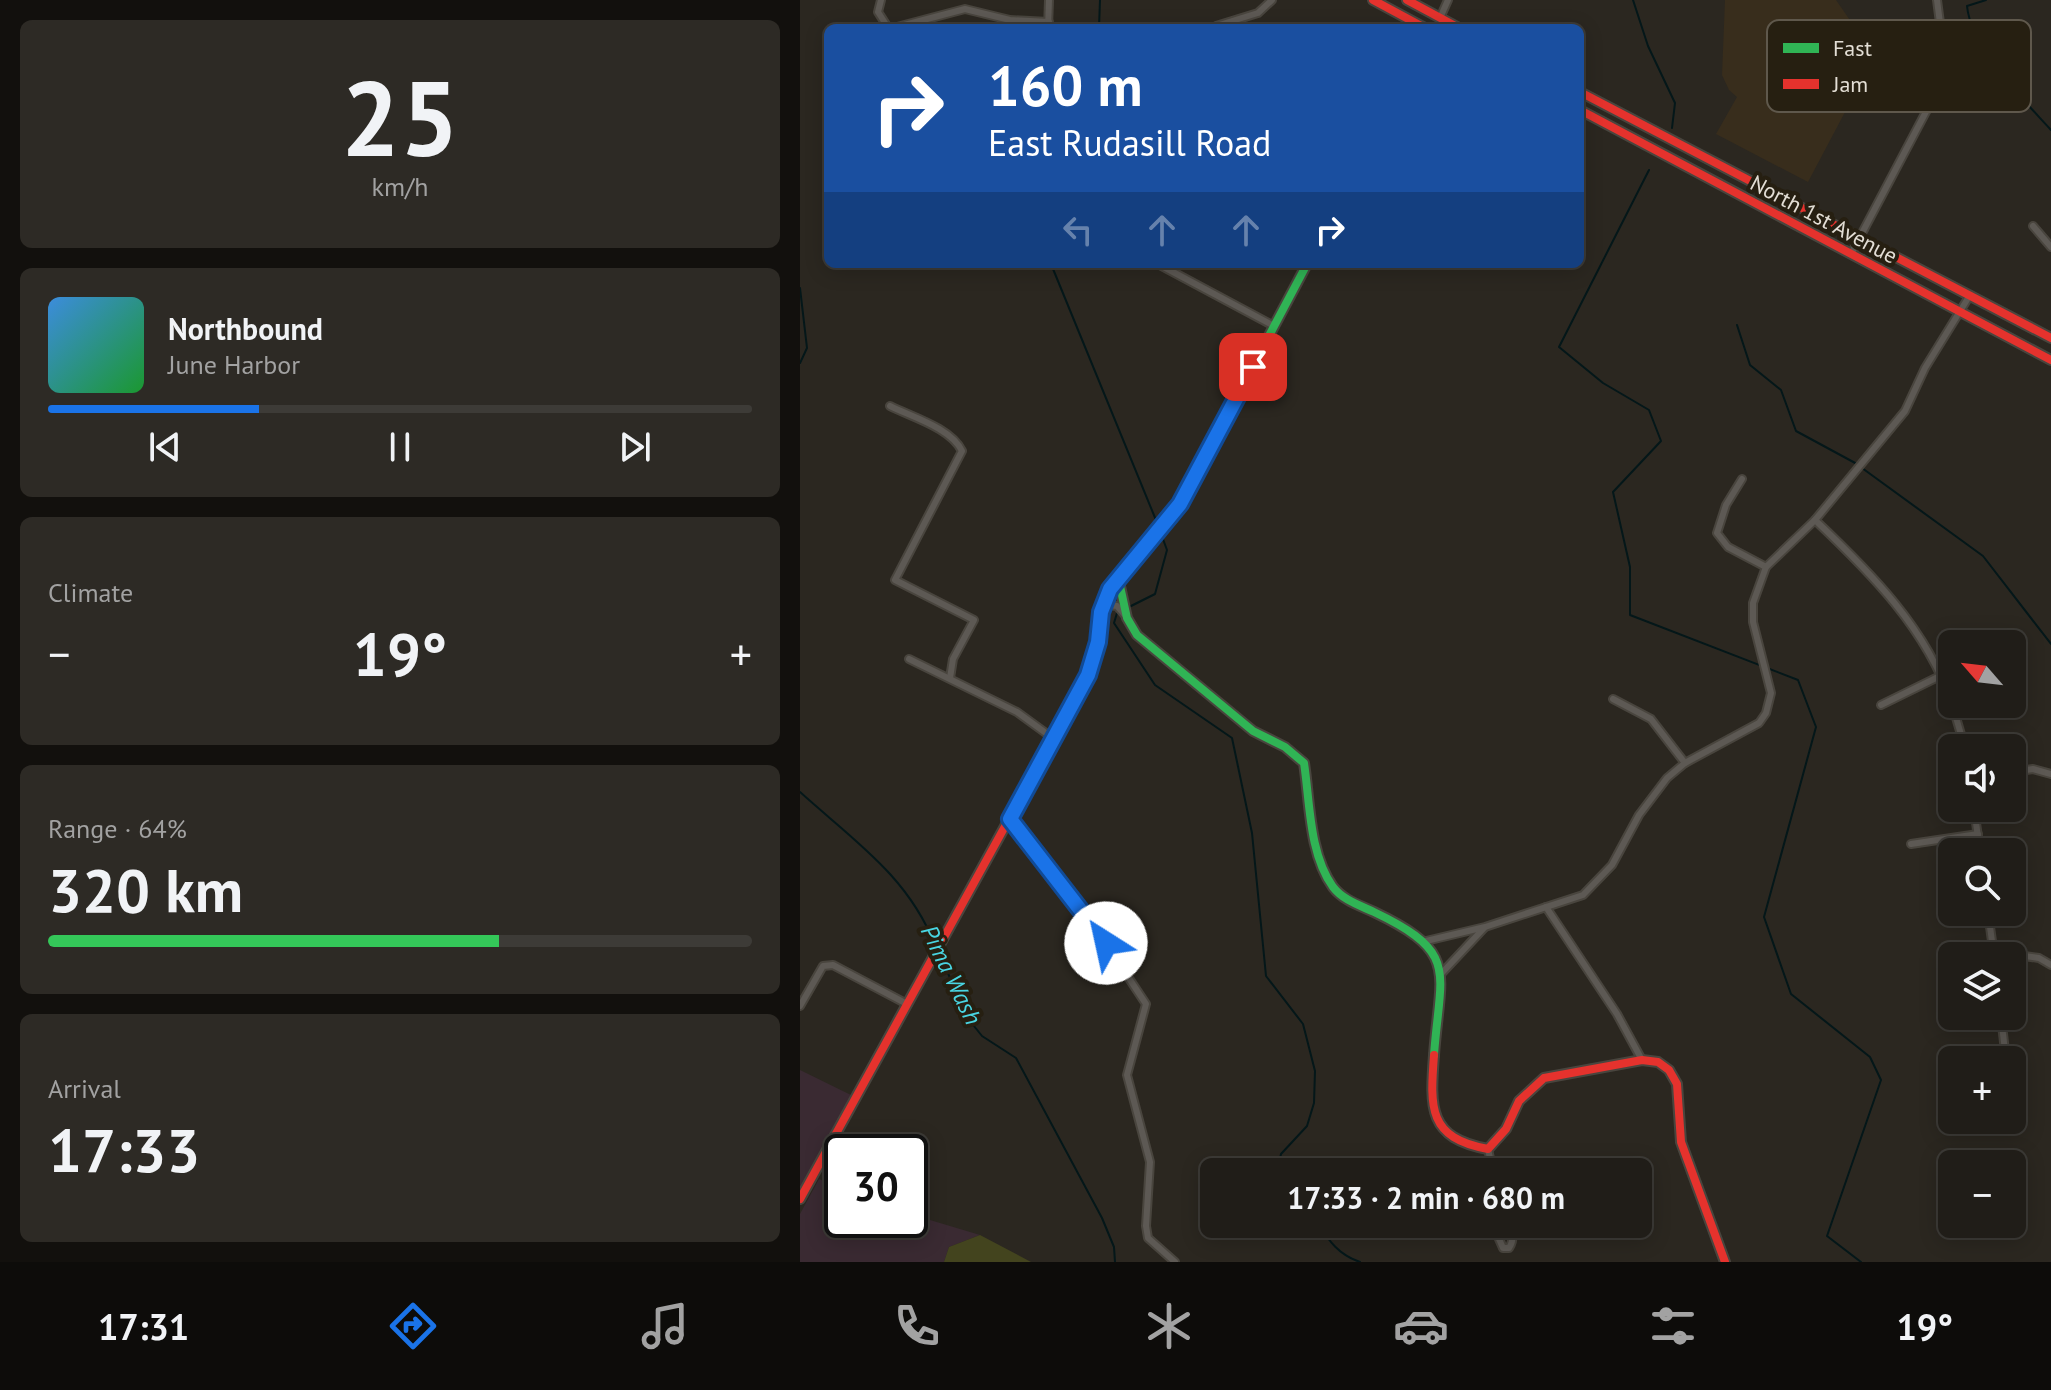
<!DOCTYPE html>
<html lang="en">
<head>
<meta charset="utf-8">
<style>
  :root { --surface:#201d18; --page:#2d2a25; --text:#f1f3f6; --muted:#a2a2a2; --line:#3d3b37; --accent:#1a73e8 }
  body { margin:0; font-family:"PT Sans",sans-serif; background:var(--page); color:var(--text); height:100vh; display:flex; flex-direction:column; font-size:30px; white-space:nowrap }
  * { box-sizing:border-box; margin:0 }
  p { font-size:26px; color:var(--muted) }
  .icon { flex:none; width:44px; height:44px; fill:none; stroke:currentColor; stroke-width:2; stroke-linecap:round; stroke-linejoin:round }
  .map { position:relative; flex:1; overflow:hidden }
  .side { display:flex; flex-direction:column; gap:20px; padding:20px; background:#12100d; width:800px }
  .side>* { flex:none }
  .hud { position:absolute; left:24px; top:24px; width:760px; height:244px; border-radius:12px; box-shadow:0 4px 20px #0003,0 0 0 2px var(--line); background:#1a4fa0; color:#fff; overflow:hidden }
  .needle { width:52px; rotate:298deg }
  .buttons { position:absolute; left:1138px; top:630px; display:grid; gap:16px }
  .buttons a { display:grid; place-items:center; width:88px; height:88px; border-radius:12px; background:var(--surface); box-shadow:0 4px 20px #0003,0 0 0 2px var(--line); font-size:40px }
  .speed { position:absolute; left:24px; top:1134px; display:flex; gap:16px; font-size:40px; font-weight:700; text-align:center }
  .speed>* { display:grid; place-content:center; width:104px; height:104px; border-radius:50%; background:var(--surface); box-shadow:0 4px 20px #0003,0 0 0 2px var(--line); line-height:1 }
  .speed .limit { border:4px solid #111; border-radius:12px; background:#fff; color:#111 }
  .pin { position:absolute; display:grid; place-items:center; width:68px; height:68px; color:#fff; margin:-34px; border-radius:16px; box-shadow:0 4px 12px #0006 }
  .me { position:absolute; width:88px; margin:-44px; rotate:325deg; stroke-linejoin:round; filter:drop-shadow(0 0 6px #0008) }
  .turn { display:flex; align-items:center; gap:28px; height:168px; padding:0 32px; font-size:36px }
  .turn .icon { width:104px; height:104px; stroke-width:2.5 }
  .turn b { display:block; font-size:56px; line-height:68px }
  .lanes { display:flex; align-items:center; height:76px; padding:0 32px; background:#0003; justify-content:center; gap:40px; direction:ltr }
  .lanes .off { opacity:.35 }
  .big { font-size:60px; font-weight:600; line-height:1.1 }
  .side .tile { flex:1; display:flex; flex-direction:column; justify-content:center; gap:12px; min-width:0; padding:0 28px; border-radius:12px; background:var(--page) }
  .side .dial { align-items:center; gap:0 }
  .dial b { font-size:104px; line-height:1 }
  .song { display:flex; align-items:center; gap:24px }
  .cover { width:96px; height:96px; border-radius:12px; background:linear-gradient(135deg,hsl(210 70% 55%),hsl(130 70% 35%)) }
  .played { height:8px; border-radius:4px; background:linear-gradient(90deg,var(--accent) 30%,var(--line) 30%) }
  .keys { display:flex; justify-content:space-around; direction:ltr }
  .heat { display:flex; justify-content:space-between; align-items:center; font-size:44px; direction:ltr }
  .charge { height:12px; border-radius:6px; background:linear-gradient(90deg,#34c759 64%,var(--line) 0) }
  .trip { position:absolute; left:400px; top:1158px; width:452px; height:80px; border-radius:12px; background:var(--surface); box-shadow:0 4px 20px #0003,0 0 0 2px var(--line); font-weight:600; line-height:80px; text-align:center }
  .tabs { display:flex; height:128px; justify-content:space-around; align-items:center; background:#0d0c0a; color:var(--muted) }
  .tabs .icon { width:56px; height:56px }
  .tabs .current { color:var(--accent) }
  .tabs b { font-size:36px; color:var(--text) }
  main { display:flex; flex:1; min-height:0 }
  .map>svg:first-child { display:block }
  .commercial { fill:#3a2a32 }
  .built { fill:#382d1c }
  .green { fill:#43441e }
  .lines { fill:none; stroke-linecap:round; stroke-linejoin:round }
  .stream { stroke:#041719; stroke-width:2 }
  .street-casing { stroke:#49453e; stroke-width:10 }
  .fast-casing { stroke:#49453e; stroke-width:12 }
  .jam-casing { stroke:#49453e; stroke-width:12 }
  .street { stroke:#5d5954; stroke-width:6 }
  .fast { stroke:#30b455; stroke-width:8 }
  .jam { stroke:#e5322d; stroke-width:8 }
  .route-casing { stroke:#114b97; stroke-width:20 }
  .route { stroke:#1a73e8; stroke-width:14 }
  .labels { text-anchor:middle; stroke-width:8; stroke-linejoin:round; paint-order:stroke }
  .street-label { font-size:22px; fill:#e3ded5; stroke:#261f11 }
  .water-label { font-size:24px; font-style:italic; fill:#49d5e2; stroke:#261f11 }
  .key { fill:#261f11; stroke:#5f584c; stroke-width:2 }
  .key-label { font-size:22px; fill:#e3ded5 }
</style>
</head>
<body>
<main>
<section class="side">
<div class="tile dial"><b>25</b><p>km/h</p></div>
<div class="tile">
<div class="song"><i class="cover"></i><div><b>Northbound</b><p>June Harbor</p></div></div>
<div class="played"></div>
<div class="keys"><svg class="icon" aria-label="previous" viewBox="0 0 24 24"><path d="M18 5L8 12l10 7zM5 5v14"/></svg><svg class="icon" aria-label="pause" viewBox="0 0 24 24"><path d="M8 5v14M16 5v14"/></svg><svg class="icon" aria-label="next" viewBox="0 0 24 24"><path d="M6 5l10 7-10 7zM19 5v14"/></svg></div>
</div>
<div class="tile"><p>Climate</p>
<div class="heat"><a>−</a><b class="big">19°</b><a>+</a></div>
</div>
<div class="tile"><p>Range · 64%</p><b class="big">320 km</b><div class="charge"></div></div>
<div class="tile"><p>Arrival</p><b class="big">17:33</b></div>
</section>
<div class="map">
<svg width="1251" height="1262" viewBox="0 0 1251 1262">
  <rect width="100%" height="100%" fill="#2b2720"/>
  <!-- commercial -->
  <g class="commercial">
    <polygon points="0,1070 53,1096 0,1192"/>
    <polygon points="19,1179 42,1188 42,1220 110,1220 110,1214 180,1235 149,1247 144,1262 0,1262 0,1214"/>
  </g>
  <!-- built -->
  <polygon class="built" points="925,0 1036,0 1063,39 1072,61 1008,182 916,134 937,97 929,90 922,75"/>
  <!-- green -->
  <polygon class="green" points="180,1235 231,1262 144,1262 149,1247"/>
  <g class="lines">
    <!-- stream -->
    <g class="stream">
      <polyline points="833,0 848,46 875,103 872,128"/>
      <path d="M1186 0 1167 6C1171 48 1223 99 1251 130"/>
      <polyline points="299,28 300,0"/>
      <polyline points="849,170 759,347 803,383 849,410 861,441 813,492 830,567 830,615 998,680 1016,727 964,917 991,994 1070,1057 1081,1080 1027,1236 1061,1262"/>
      <polyline points="251,264 358,525"/>
      <polyline points="0,288 7,348 0,363"/>
      <polyline points="937,325 950,365 981,390 996,431 1057,464"/>
      <polyline points="1062,468 1183,556 1251,644"/>
      <polyline points="327,608 355,594 367,550 360,531"/>
      <polyline points="317,613 314,623 355,685 432,738 452,833 466,976 503,1024 515,1071 514,1103 507,1126 481,1154 477,1172"/>
      <path d="M0 792C53 840 108 876 135 945"/>
      <polyline points="139,954 170,1021 182,1036 216,1058 302,1218 314,1247 315,1262"/>
      <path d="M518 1224C529 1241 539 1255 560 1262"/>
    </g>
    <!-- street casing -->
    <g class="street-casing">
      <g id="street">
        <polyline points="81,0 78,12 87,26 93,28 165,9 210,20 249,22"/>
        <polyline points="640,18 648,0"/>
        <polyline points="416,26 458,13 472,0"/>
        <polyline points="248,28 249,0"/>
        <polyline points="1233,226 1251,247"/>
        <polyline points="1051,254 1138,89 1143,46 1137,0"/>
        <polyline points="358,264 474,326"/>
        <path d="M90 406C112 417 151 428 162 451L95 580 174 620 153 659 150 678"/>
        <polyline points="942,479 926,505 917,533 928,547 966,567"/>
        <path d="M1015 520C1071 573 1126 628 1152 703"/>
        <polyline points="301,611 309,605 317,606 324,614"/>
        <polyline points="109,659 217,712 254,739"/>
        <polyline points="813,699 851,719 885,763"/>
        <polyline points="1152,704 1165,748"/>
        <polyline points="1081,705 1140,676"/>
        <polyline points="1212,772 1233,769 1251,774"/>
        <polyline points="1174,808 1180,852"/>
        <polyline points="210,819 287,915 346,1004 327,1075 350,1162 346,1226 348,1238 375,1262"/>
        <polyline points="1111,844 1178,834"/>
        <polyline points="746,907 817,1014 842,1060"/>
        <polyline points="1188,912 1194,956"/>
        <polyline points="626,941 685,927 783,895 812,865 839,815 867,778 885,763 959,723 966,713 971,693 953,622 953,603 966,567 1015,520 1105,411 1125,368 1170,295"/>
        <polyline points="1194,952 1239,958 1251,965"/>
        <polyline points="640,975 684,928"/>
        <polyline points="0,1006 23,966 33,965 107,1004"/>
        <polyline points="1201,1016 1206,1060"/>
        <polyline points="688,1149 693,1172"/>
        <path d="M700 1224 699 1239 703 1248H709C715 1239 712 1232 707 1224"/>
      </g>
    </g>
    <!-- fast casing -->
    <g class="fast-casing">
      <g id="fast">
        <path d="M318 577 327 618 337 635 453 731 485 747 504 763C510 802 509 854 533 887 543 900 559 905 574 912 660 953 640 971 634 1055"/>
        <polyline points="258,730 288,675 298,642 301,612 310,589 380,504 507,264"/>
      </g>
    </g>
    <!-- jam casing -->
    <g class="jam-casing">
      <g id="jam">
        <polyline points="573,0 625,28"/>
        <polyline points="607,0 659,28"/>
        <polyline points="780,92 1251,338"/>
        <polyline points="780,110 1251,360"/>
        <path d="M634 1055C630 1108 628 1138 688 1149L706 1129 719 1101 744 1078 842 1060 858 1062 869 1070 877 1084 881 1142 925 1262"/>
        <polyline points="0,1199 258,730"/>
      </g>
    </g>
    <!-- street -->
    <use href="#street" class="street"/>
    <!-- fast -->
    <use href="#fast" class="fast"/>
    <!-- jam -->
    <use href="#jam" class="jam"/>
  </g>
  <g class="lines">
    <!-- route casing -->
    <g class="route-casing">
      <polyline id="route" points="306,943 210,819 288,675 298,642 301,612 310,589 380,504 453,367"/>
    </g>
    <!-- route -->
    <use href="#route" class="route"/>
  </g>
  <g class="labels">
    <!-- street labels -->
    <g class="street-label">
      <text transform="translate(1024 219) rotate(28)" y="8">North 1st Avenue</text>
    </g>
    <!-- water labels -->
    <g class="water-label">
      <text transform="translate(151 975) rotate(64)" y="8">Pima Wash</text>
    </g>
  </g>
  <!-- legend -->
  <rect x="967" y="20" width="264" height="92" rx="12" class="key"/>
  <rect x="983" y="43" width="36" height="10" fill="#30b455"/>
  <rect x="983" y="79" width="36" height="10" fill="#e5322d"/>
  <g class="key-label">
    <text x="1033" y="56">Fast</text>
    <text x="1033" y="92">Jam</text>
  </g>
</svg>
<div class="buttons">
<a><svg class="needle" viewBox="-14 -14 28 28"><path d="M0-13l5 13h-10z" fill="#e53935"/><path d="M0 13l5-13h-10z" fill="#a2a2a2"/></svg></a>
<a><svg class="icon" aria-label="sound" viewBox="0 0 24 24"><path d="M4 9h4l5-4v14l-5-4H4zM17 9q2 3 0 6"/></svg></a>
<a><svg class="icon" aria-label="search" viewBox="0 0 24 24"><circle cx="10" cy="10" r="6"/><path d="M15 15l6 6"/></svg></a>
<a><svg class="icon" aria-label="layers" viewBox="0 0 24 24"><path d="M12 4l9 5-9 5-9-5zM3 14l9 5 9-5"/></svg></a>
<a>+</a>
<a>−</a>
</div>
<div class="speed"><div class="limit">30</div></div>
<div class="pin" style="left:453px;top:367px;background:#d93025"><svg class="icon" aria-label="arrive" viewBox="0 0 24 24"><path d="M6 21V4h12l-3 4 3 4H6"/></svg></div>
<svg class="me" style="left:306px;top:943px" viewBox="-20 -20 40 40"><circle r="19" fill="#fff"/><path d="M0-13L10 11 0 6-10 11z" fill="#1a73e8"/></svg>
<div class="trip">17:33 · 2 min · 680 m</div>
<div class="hud">
<div class="turn"><svg class="icon" aria-label="right" viewBox="0 0 24 24"><path d="M7 20v-9h11M14 6l5 5-5 5"/></svg><div><b>160 m</b>East Rudasill Road</div></div>
<div class="lanes"><svg class="icon off" aria-label="left" viewBox="0 0 24 24"><path d="M17 20v-9H6M10 6l-5 5 5 5"/></svg><svg class="icon off" aria-label="ahead" viewBox="0 0 24 24"><path d="M12 20V5M6 11l6-6 6 6"/></svg><svg class="icon off" aria-label="ahead" viewBox="0 0 24 24"><path d="M12 20V5M6 11l6-6 6 6"/></svg><svg class="icon" aria-label="right" viewBox="0 0 24 24"><path d="M7 20v-9h11M14 6l5 5-5 5"/></svg></div>
</div>
</div>
</main>
<nav class="tabs">
<b>17:31</b>
<svg class="icon current" aria-label="directions" viewBox="0 0 24 24"><path d="M12 3l9 9-9 9-9-9zM9 14v-3h6M13 9l2 2-2 2"/></svg>
<svg class="icon" aria-label="music" viewBox="0 0 24 24"><path d="M9 18V5l10-2v13"/><circle cx="6" cy="18" r="3"/><circle cx="16" cy="16" r="3"/></svg>
<svg class="icon" aria-label="phone" viewBox="0 0 24 24"><path d="M5 4h4l2 5-3 2q2 4 5 5l2-3 5 2v4C11 20 4 13 5 4z"/></svg>
<svg class="icon" aria-label="climate" viewBox="0 0 24 24"><path d="M12 3v18M4 7l16 10M4 17L20 7"/></svg>
<svg class="icon" aria-label="car" viewBox="0 0 24 24"><path d="M5 17H2v-5l4-1 3-4h7l3 4 3 1v5h-3M9 17h6M6 11h13"/><circle cx="7" cy="17" r="2"/><circle cx="17" cy="17" r="2"/></svg>
<svg class="icon" aria-label="filters" viewBox="0 0 24 24"><path d="M4 7h16M4 17h16"/><circle cx="9" cy="7" r="2"/><circle cx="15" cy="17" r="2"/></svg>
<b>19°</b>
</nav>
</body>
</html>
